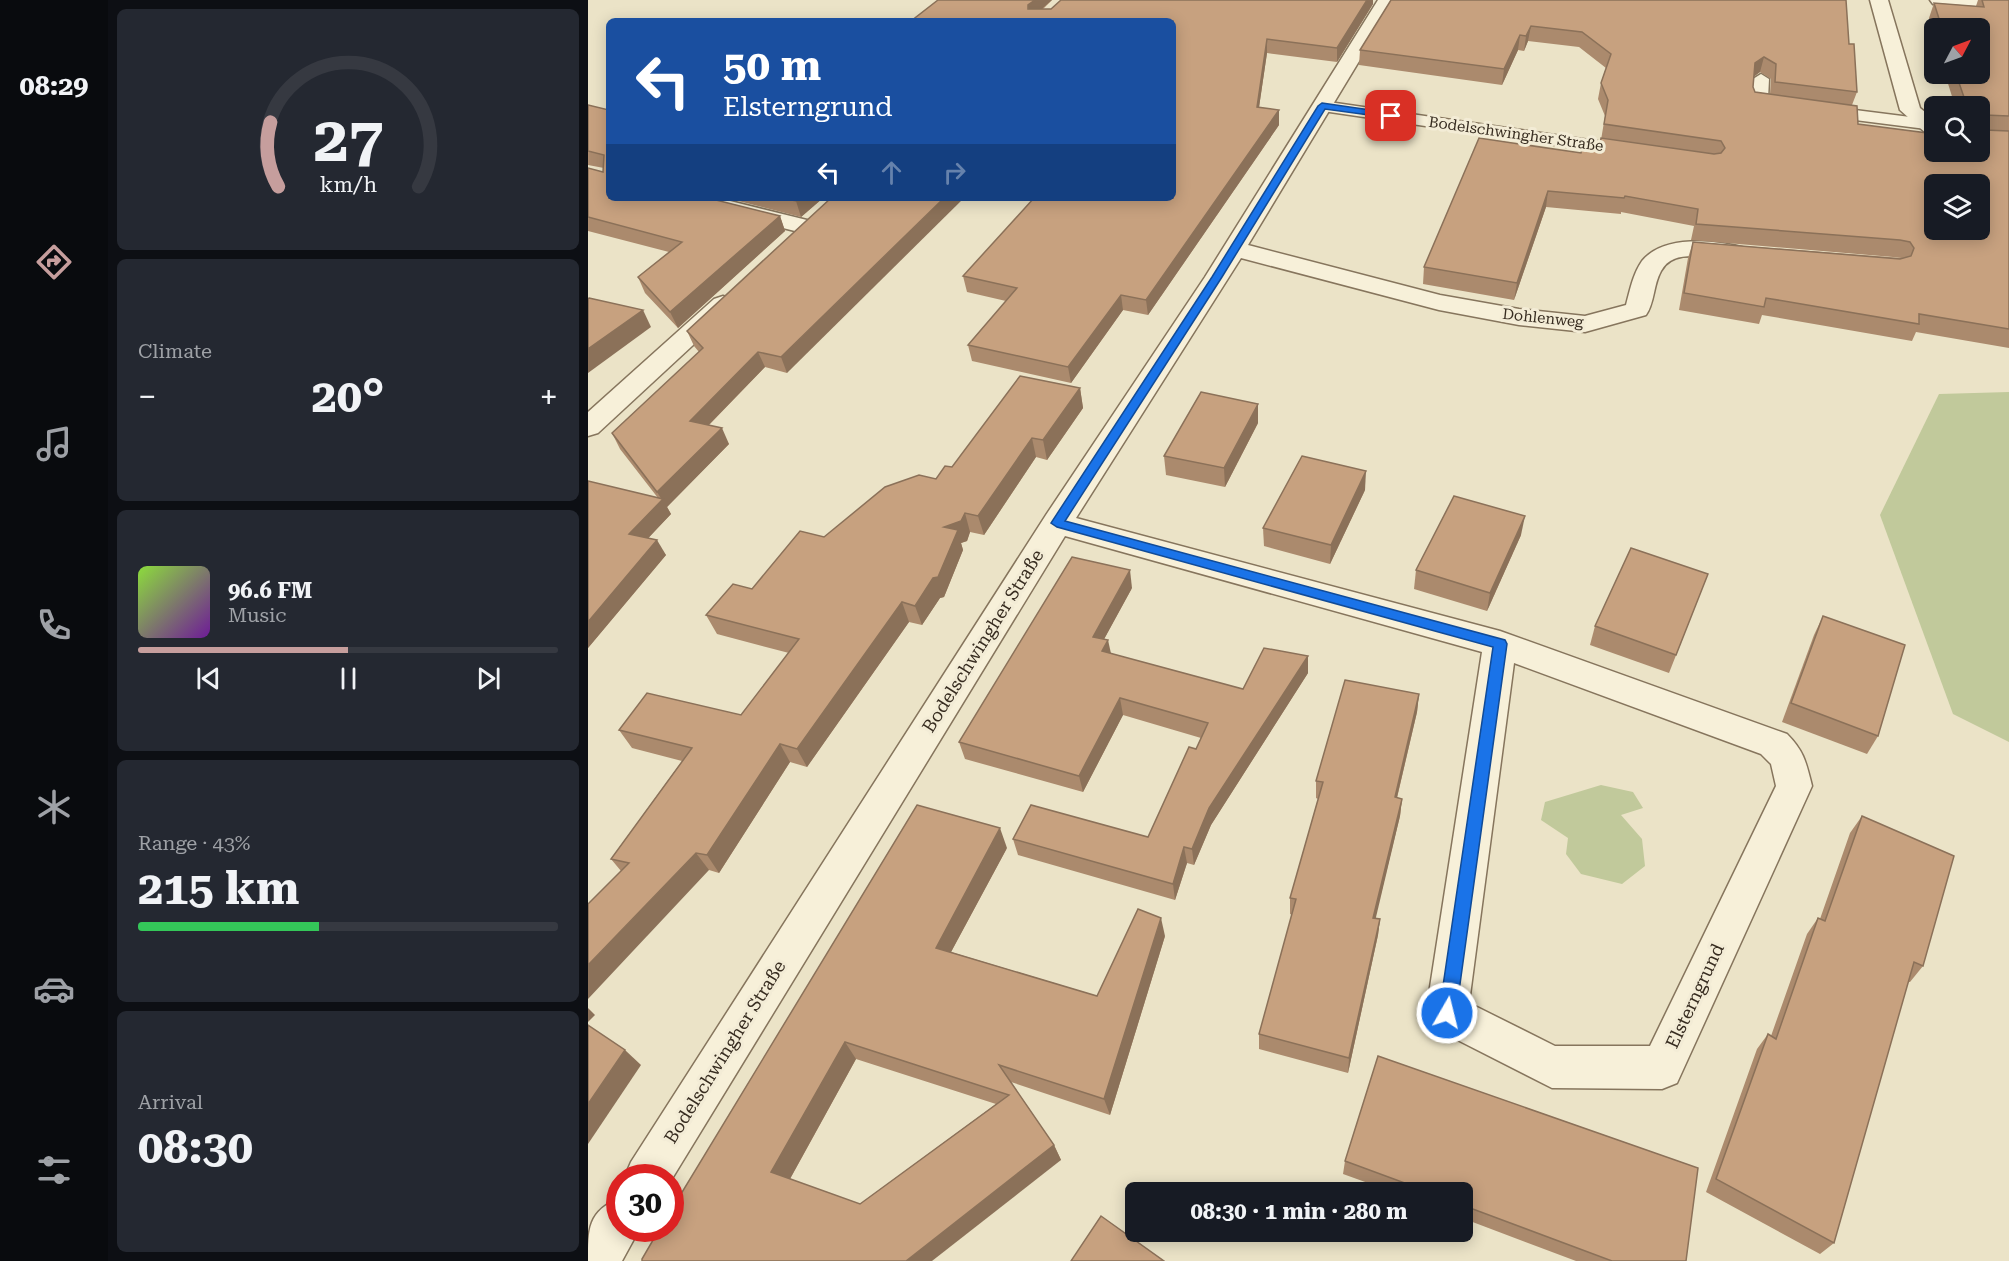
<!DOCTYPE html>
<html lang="en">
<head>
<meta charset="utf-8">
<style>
  :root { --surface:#171b24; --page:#242831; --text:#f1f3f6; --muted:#9ea1a6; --line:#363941; --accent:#c69e9d }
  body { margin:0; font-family:"Roboto Serif",serif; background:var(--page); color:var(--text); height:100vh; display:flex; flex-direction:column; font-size:22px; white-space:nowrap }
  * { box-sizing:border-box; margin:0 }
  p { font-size:20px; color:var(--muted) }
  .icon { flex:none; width:33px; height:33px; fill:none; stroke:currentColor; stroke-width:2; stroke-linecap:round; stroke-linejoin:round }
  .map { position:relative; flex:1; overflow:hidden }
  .details { display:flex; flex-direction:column; gap:9px; padding:9px; background:#0d0f14; width:480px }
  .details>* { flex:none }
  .top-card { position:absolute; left:18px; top:18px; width:570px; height:183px; border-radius:9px; box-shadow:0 3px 15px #0003; background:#1a4fa0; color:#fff; overflow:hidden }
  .needle { width:39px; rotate:49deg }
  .controls { position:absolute; left:1336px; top:18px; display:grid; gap:12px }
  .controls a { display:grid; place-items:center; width:66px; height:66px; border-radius:9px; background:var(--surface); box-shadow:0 3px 15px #0003; font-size:30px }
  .speed { position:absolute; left:18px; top:1164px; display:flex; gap:12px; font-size:30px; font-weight:700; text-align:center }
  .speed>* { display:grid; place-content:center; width:78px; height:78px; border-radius:50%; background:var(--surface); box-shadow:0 3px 15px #0003; line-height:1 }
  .speed .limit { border:9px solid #d22; background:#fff; color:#111 }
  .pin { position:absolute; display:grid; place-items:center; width:51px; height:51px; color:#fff; margin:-26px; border-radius:12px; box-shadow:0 3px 9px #0006 }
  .me { position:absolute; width:66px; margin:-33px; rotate:8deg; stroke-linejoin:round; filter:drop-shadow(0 0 4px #0008) }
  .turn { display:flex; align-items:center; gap:21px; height:126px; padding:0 18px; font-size:27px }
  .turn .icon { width:78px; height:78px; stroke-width:2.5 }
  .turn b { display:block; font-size:42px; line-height:51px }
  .lanes { display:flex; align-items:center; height:57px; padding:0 18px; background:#0003; justify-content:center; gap:30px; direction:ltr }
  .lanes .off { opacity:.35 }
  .big { font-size:45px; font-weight:700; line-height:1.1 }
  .details .tile { flex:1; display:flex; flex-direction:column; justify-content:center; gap:9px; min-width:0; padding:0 21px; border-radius:9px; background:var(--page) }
  .details .dial { align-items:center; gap:0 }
  .dial svg { height:156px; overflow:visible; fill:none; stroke:var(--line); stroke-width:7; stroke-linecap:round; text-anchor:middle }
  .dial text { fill:var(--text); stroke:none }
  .song { display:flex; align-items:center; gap:18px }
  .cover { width:72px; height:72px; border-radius:9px; background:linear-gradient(135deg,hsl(90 70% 55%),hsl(280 70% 35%)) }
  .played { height:6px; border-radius:3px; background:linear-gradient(90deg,var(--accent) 50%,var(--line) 50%) }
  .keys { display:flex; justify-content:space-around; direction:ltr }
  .heat { display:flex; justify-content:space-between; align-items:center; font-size:33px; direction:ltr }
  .charge { height:9px; border-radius:4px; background:linear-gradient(90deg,#34c759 43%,var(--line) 0) }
  .trip { position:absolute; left:537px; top:1182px; width:348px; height:60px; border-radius:9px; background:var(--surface); box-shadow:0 3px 15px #0003; font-weight:700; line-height:60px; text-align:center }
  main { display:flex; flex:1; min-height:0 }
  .dock { display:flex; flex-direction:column; width:108px; justify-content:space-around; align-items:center; background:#090b0e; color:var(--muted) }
  .dock .icon { width:42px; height:42px }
  .dock .current { color:var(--accent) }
  .dock b { font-size:27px; color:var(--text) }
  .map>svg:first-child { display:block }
  .green { fill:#c1c99b }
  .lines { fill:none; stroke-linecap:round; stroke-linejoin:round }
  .service-casing { stroke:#86755d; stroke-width:3 }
  .minor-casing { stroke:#86755d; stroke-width:3 }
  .service { fill:#f7f0d9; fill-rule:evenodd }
  .minor { fill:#f7f0d9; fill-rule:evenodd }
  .wall { fill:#ab8a6d; fill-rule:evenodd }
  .shaded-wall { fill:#8b7159 }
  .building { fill:#c7a17f; stroke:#8b7159; stroke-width:1.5; fill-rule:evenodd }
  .route { fill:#1a73e8; stroke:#114b97; stroke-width:1.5 }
  .labels { text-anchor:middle; stroke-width:6; stroke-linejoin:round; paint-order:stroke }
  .far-street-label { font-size:15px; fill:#372c20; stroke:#f3ecd6 }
  .street-label { font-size:18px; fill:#372c20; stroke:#f3ecd6 }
</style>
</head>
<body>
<main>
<nav class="dock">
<b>08:29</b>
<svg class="icon current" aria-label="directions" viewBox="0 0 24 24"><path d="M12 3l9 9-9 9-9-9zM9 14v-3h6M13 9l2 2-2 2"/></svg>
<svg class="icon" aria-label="music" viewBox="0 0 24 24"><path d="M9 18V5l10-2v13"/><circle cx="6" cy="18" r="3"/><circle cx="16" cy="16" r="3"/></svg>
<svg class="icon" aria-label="phone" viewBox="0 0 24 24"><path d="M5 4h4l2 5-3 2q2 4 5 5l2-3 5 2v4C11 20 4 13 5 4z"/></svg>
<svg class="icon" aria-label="climate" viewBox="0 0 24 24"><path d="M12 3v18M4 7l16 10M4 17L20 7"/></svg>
<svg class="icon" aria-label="car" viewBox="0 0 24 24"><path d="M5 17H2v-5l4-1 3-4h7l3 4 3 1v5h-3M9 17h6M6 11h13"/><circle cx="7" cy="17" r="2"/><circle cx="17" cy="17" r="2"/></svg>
<svg class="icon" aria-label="filters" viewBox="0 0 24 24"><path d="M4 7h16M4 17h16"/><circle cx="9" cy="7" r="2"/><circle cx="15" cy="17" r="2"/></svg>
</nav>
<section class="details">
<div class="tile dial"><svg viewBox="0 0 100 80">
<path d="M14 69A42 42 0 1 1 86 69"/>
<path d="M14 69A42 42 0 0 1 10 36" stroke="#c69e9d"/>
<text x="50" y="56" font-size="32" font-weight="700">27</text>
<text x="50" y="72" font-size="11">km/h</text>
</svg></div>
<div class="tile"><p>Climate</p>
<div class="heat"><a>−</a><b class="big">20°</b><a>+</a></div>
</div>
<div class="tile">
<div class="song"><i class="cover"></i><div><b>96.6 FM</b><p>Music</p></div></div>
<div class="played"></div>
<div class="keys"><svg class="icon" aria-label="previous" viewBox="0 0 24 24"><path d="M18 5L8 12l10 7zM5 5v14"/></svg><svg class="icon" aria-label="pause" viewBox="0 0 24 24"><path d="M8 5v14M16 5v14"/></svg><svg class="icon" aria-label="next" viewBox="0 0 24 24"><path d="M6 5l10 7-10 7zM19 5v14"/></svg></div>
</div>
<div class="tile"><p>Range · 43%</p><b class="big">215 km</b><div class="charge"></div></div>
<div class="tile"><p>Arrival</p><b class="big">08:30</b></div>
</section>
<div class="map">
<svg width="1421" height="1261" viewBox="0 0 1421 1261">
  <rect width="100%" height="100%" fill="#ebe3c7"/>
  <!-- green -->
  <g class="green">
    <polygon points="1421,392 1421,742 1365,714 1292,515 1351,394"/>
    <polygon points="1013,785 1045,792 1055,808 1033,815 1054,839 1057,866 1034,884 993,874 978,854 980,838 953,820 957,802"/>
  </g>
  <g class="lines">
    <!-- service casing -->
    <g class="service-casing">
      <g id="service">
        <polygon points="1173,74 1181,79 1180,99 1338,119 1344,120 1347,124 1344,128 1338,129 1165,107 1163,103 1165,79"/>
        <polygon points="734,101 1042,146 1048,147 1051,151 1048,155 1042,156 728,110 726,106"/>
      </g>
    </g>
    <!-- minor casing -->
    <g class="minor-casing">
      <g id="minor">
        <path d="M790 0H808L660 245 852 295 931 309 997 316 1038 305C1042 290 1045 274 1054 261 1076 234 1127 240 1157 248L1160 253 1157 258C1132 264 1088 243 1073 271 1065 285 1067 302 1058 315L997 332 931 325 851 310 653 258 488 518 912 631 1199 734C1216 751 1218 762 1224 786L1089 1083 1074 1089 964 1088 844 1027 838 1013 894 652 477 536 82 1182V1178H36L43 1162 458 515 617 277ZM926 663 1173 754 1183 764 1188 786 1062 1046H967L881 1003Z"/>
        <polygon points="1282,0 1300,0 1332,108 1347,120 1347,137 1340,135 1312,110"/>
        <polygon points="1342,0 1421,0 1421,10 1351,5 1345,4"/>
        <polygon points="91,198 130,198 227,222 231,227 227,232 219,234 94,203"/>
        <polygon points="135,296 144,299 148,304 144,309 10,433 0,436 0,412 126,299"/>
        <path d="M32 1198V1228H52L34 1261H0C0 1229 0 1211 32 1198Z"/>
      </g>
    </g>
    <!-- service -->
    <use href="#service" class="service"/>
    <!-- minor -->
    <use href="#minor" class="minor"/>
  </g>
  <!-- wall -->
  <g class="wall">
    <polygon points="350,0 464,0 455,9 785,4 749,62 679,53 671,107 691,125 560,315 535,310 483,383 384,361 380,345 418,301 379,292 375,276 585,198 585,21"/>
    <path d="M803 0 1261 44 1269 92 1264 105 1270 124 1392 152V106H1367L1357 74H1392V28H1347V39L1341 18 1346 3 1388 6 1390 0H1421V348L1328 332 1324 341 1174 315 1171 324 1091 310 1100 258 1105 242 1313 258 1305 257 1103 240 1106 226 1033 212V214L958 207 926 300 835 284 836 267 993 153 1012 146 1017 116 1010 99 1013 83 1018 68 991 47 940 41 936 51 930 50 914 85 771 65 772 50ZM1172 72 1183 79 1182 94 1167 92 1165 87 1166 76Z"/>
    <polygon points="0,105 21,110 21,198 192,216 197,231 90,328 57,293 50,277 81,252 0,231 0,168 15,172 16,168 0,165"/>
    <polygon points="139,198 235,198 213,217"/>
    <polygon points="243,198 199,373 177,367 121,425 141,444 79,507 83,514 60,538 78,555 0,648 0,481 70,498 32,449 24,433 111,352 106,346 99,331"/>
    <polygon points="492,388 495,408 459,460 448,457 396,535 382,532 379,541 373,543 375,550 356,597 352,598 334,625 321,622 219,767 202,762 131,873 121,870 33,871 23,859 94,761 44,748 31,730 153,715 201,653 129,634 118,615 164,589 236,537 348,479 364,467"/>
    <polygon points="670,423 637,487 578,475 576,456"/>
    <polygon points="777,490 742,564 676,546 675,528"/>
    <polygon points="933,535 899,611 826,589 828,570"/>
    <polygon points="1120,574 1081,673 1002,645 1007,626"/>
    <polygon points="544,588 516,639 523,654 655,689 720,656 720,673 623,825 606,865 599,863 587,900 430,855 425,839 560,837 608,749 613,738 535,715 495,792 377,759 371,742"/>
    <polygon points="1235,616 1290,736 1279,754 1194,722 1226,635"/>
    <polygon points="831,694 829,712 809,798 814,799 812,816 787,918 792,919 790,935 760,1073 671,1049 671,1034 704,915 702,914 702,898 730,799 728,798 728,781"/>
    <polygon points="1274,816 1335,966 1322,982 1320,982 1246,1243 1232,1254 1118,1192 1169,1049 1180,1034 1183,1036 1219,934 1230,918 1232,919 1262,833"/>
    <path d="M419 848 363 952 509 996 577 936 522 1115 423 1082 466 1145 473 1160 54 1259ZM268 1059 408 1104 272 1204 202 1179Z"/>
    <polygon points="790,1056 1110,1168 1098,1261 988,1261 874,1218 874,1192 805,1192 755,1174 757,1161"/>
  </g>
  <!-- shaded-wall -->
  <g class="shaded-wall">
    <polygon points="447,0 464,0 442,19 440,5"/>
    <polygon points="779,0 785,0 785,4 749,62 749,48"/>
    <polygon points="943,26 940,41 936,51 938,36"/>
    <polygon points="932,35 930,50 914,85 916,69"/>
    <polygon points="679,39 679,53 669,121 669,107"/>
    <polygon points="1176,57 1172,72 1163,79 1167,63"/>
    <polygon points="691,110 691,125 560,315 558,300"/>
    <polygon points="960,191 958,207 926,300 929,283"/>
    <polygon points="212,198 235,198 213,217 208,201"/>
    <polygon points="356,198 376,198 199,373 193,357"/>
    <polygon points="192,216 197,231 90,328 82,312"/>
    <polygon points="533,295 535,310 483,383 480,367"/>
    <polygon points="55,310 63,327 0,373 0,349"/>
    <polygon points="170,352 177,367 109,437 102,421"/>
    <polygon points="492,388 495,408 459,460 455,440"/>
    <polygon points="670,404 670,423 637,487 636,468"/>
    <polygon points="134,428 141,444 79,507 83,514 50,549 41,534 74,500 69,492"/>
    <polygon points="444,438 448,457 396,535 390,516"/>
    <polygon points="778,471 777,490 742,564 743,545"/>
    <polygon points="377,513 382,532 379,541 373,543 375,550 356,597 352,598 334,625 327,606 356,527"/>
    <polygon points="937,516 933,535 899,611 902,593"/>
    <polygon points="69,540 78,555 0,648 0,622"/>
    <polygon points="542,570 544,588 508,654 505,637"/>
    <polygon points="314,602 321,622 219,767 209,749"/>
    <polygon points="520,640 524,658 514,651"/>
    <polygon points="720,656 720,673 623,825 606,865 604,849 621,808"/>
    <polygon points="831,694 829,712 805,814 807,797"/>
    <polygon points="532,698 535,715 495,792 491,776"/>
    <polygon points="192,744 202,762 131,873 119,855"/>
    <polygon points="814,799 812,816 784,934 785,918"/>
    <polygon points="412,828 419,848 356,965 348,948"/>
    <polygon points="596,847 599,863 587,900 585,884"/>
    <polygon points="108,853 121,870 0,999 0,965"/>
    <polygon points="573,918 577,936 522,1115 516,1099"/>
    <polygon points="792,919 790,935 760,1073 761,1058"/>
    <polygon points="0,1008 7,1015 0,1022"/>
    <polygon points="257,1042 268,1059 198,1186 183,1172"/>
    <polygon points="37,1050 53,1065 0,1144 0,1104"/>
    <polygon points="466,1145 473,1160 344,1261 318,1261"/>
  </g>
  <!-- building -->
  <g class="building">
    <polygon points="350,0 447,0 440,5 440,9 463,9 473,0 779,0 749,48 679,39 669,107 691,110 558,300 533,295 480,367 380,345 429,288 375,276 446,198 585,198 585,21 323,21"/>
    <path d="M803 0H1258L1261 44H1266L1269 92 1187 82 1188 64 1176 57 1167 63 1165 87 1167 92 1269 106 1270 124 1347 134V152H1392V106H1379L1368 74H1392V28H1354L1346 3 1396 7 1394 0H1421V116L1397 115V130L1421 131V329L1331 314V324L1178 298 1176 307 1096 293 1105 242 1312 259 1323 256 1326 248 1322 242 1312 240 1108 224 1110 209 1037 196 1036 198 960 191 929 283 836 267 891 138 993 153 995 146H1012L1013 138 1126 154 1133 153 1137 148 1133 141 1016 124 1020 100 1013 83 1023 54 994 32 943 26 938 36 932 35 916 69 772 50ZM1347 184H1392V230H1347Z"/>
    <polygon points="0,105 21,110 21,198 120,198 192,216 82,312 50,277 94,242 0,217 0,168 15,172 16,155 0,151"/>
    <polygon points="195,198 212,198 208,201"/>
    <polygon points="243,198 356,198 193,357 170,352 102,421 134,428 69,492 24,433 115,348 99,331"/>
    <polygon points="1,298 55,310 0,349 0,299"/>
    <polygon points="432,376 492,388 455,440 444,438 390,516 377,513 373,521 356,527 370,530 350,577 345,578 327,606 314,602 209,749 192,744 119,855 108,853 0,965 0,904 41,863 23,859 104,748 31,730 59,693 153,715 211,639 118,615 145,584 164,589 212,531 236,537 297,487 331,475 348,479 357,466 364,467"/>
    <polygon points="613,392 670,404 636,468 576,456"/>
    <polygon points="714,456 778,471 743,545 675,528"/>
    <polygon points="0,481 75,499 41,534 69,540 0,622"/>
    <polygon points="866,496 937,516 902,593 828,570"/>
    <polygon points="1043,548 1120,574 1088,655 1007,626"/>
    <polygon points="484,557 542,570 505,637 520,640 514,651 655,689 676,648 720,656 621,808 604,849 596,847 585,884 425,839 443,805 560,837 601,747 608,749 620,723 532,698 491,776 371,742"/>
    <polygon points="1235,616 1317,645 1290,736 1203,703"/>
    <polygon points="757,680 831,694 807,797 814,799 785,918 792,919 761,1058 671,1034 708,899 702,898 735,782 728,781"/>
    <path d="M329 805 412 828 348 948 509 996 550 909 573 918 516 1099 411 1065 466 1145 318 1261H54V1259L72 1228H82V1212ZM257 1042 421 1095 272 1204 183 1172Z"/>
    <polygon points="1274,816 1366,856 1335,966 1326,962 1246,1243 1128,1179 1180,1034 1188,1039 1230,918 1237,921"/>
    <polygon points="0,1025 37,1050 0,1104"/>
    <polygon points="790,1056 1110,1168 1098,1261 1024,1261 874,1205 874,1192 841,1192 757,1161"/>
    <polygon points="513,1216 576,1261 483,1261"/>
  </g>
  <!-- route -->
  <polygon class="route" points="734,103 803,113 807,116 803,118 737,109 634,277 477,521 917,640 919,644 868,1013 865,1019 859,1021 853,1019 851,1013 905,647 469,527 463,523 624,277 730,106"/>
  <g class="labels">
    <!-- far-street labels -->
    <g class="far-street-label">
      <text transform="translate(928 134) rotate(8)" y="5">Bodelschwingher Straße</text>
      <text transform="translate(955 318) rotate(6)" y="5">Dohlenweg</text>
    </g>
    <!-- street labels -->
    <g class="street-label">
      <text transform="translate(395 641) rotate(-58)" y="6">Bodelschwingher Straße</text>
      <text transform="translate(1107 996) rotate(-65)" y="6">Elsterngrund</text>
      <text transform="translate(137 1052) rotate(-58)" y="6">Bodelschwingher Straße</text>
    </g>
  </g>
</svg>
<div class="controls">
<a><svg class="needle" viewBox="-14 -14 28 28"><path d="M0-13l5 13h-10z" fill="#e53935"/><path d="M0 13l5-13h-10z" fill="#9ea1a6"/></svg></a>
<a><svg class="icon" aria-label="search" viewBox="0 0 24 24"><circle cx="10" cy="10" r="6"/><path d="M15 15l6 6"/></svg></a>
<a><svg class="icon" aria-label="layers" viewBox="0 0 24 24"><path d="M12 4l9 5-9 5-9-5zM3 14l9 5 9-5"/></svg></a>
</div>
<div class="speed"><div class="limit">30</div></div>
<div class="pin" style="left:803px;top:116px;background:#d93025"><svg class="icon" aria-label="arrive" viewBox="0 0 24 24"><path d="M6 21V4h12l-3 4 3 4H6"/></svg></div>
<svg class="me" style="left:859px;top:1013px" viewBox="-20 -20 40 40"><circle r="17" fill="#1a73e8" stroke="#fff" stroke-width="3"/><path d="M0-11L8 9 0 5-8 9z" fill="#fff"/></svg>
<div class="trip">08:30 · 1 min · 280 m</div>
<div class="top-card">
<div class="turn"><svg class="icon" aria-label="left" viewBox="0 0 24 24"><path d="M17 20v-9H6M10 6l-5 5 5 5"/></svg><div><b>50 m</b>Elsterngrund</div></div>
<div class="lanes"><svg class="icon" aria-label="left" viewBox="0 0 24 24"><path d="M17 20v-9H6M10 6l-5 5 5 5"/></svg><svg class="icon off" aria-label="ahead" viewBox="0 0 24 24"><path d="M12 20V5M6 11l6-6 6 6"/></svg><svg class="icon off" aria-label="right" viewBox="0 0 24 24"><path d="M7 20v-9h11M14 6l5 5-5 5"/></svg></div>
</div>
</div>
</main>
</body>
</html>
